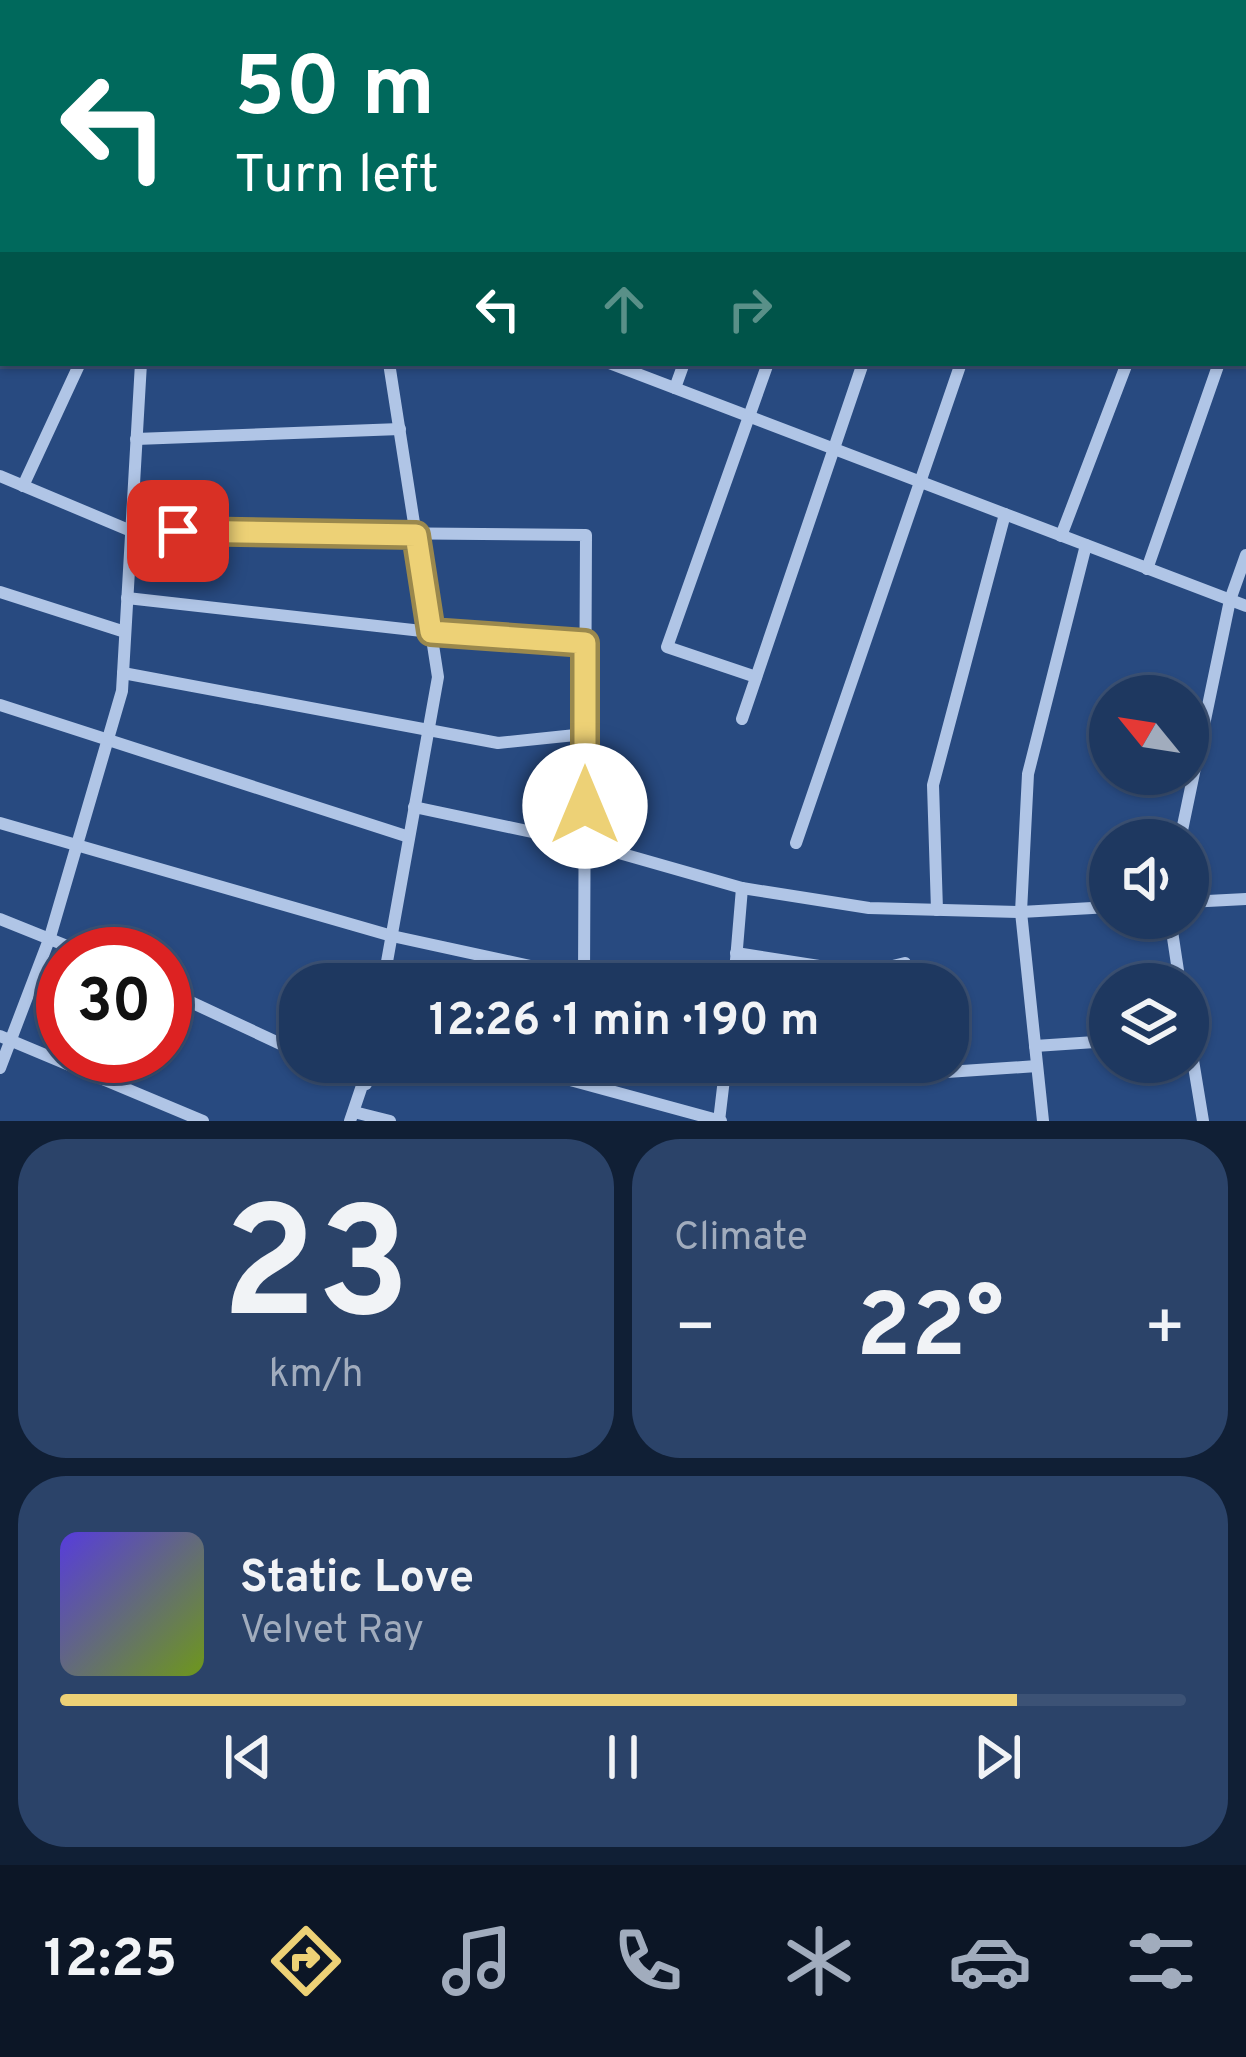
<!DOCTYPE html>
<html lang="en">
<head>
<meta charset="utf-8">
<style>
  :root { --surface:#1e3860; --page:#2b4369; --text:#f1f3f6; --muted:#a1acbd; --line:#3c5275; --accent:#edd176 }
  body { margin:0; font-family:Overpass,sans-serif; background:var(--page); color:var(--text); height:100vh; display:flex; flex-direction:column; font-size:45px; white-space:nowrap }
  * { box-sizing:border-box; margin:0 }
  p { font-size:39px; color:var(--muted) }
  .icon { flex:none; width:66px; height:66px; fill:none; stroke:currentColor; stroke-width:2; stroke-linecap:round; stroke-linejoin:round }
  .map { position:relative; height:1121px; overflow:hidden }
  .sheet { display:flex; flex-direction:column; gap:18px; padding:18px; background:#101f35; flex:1 }
  .sheet>* { flex:none }
  .banner { position:absolute; left:0px; top:0px; width:1248px; height:366px; box-shadow:0 3px 9px #0004,0 0 0 3px var(--line); background:#00695c; color:#fff; overflow:hidden }
  .needle { width:78px; rotate:300deg }
  .controls { position:absolute; left:1089px; top:675px; display:grid; gap:24px }
  .controls a { display:grid; place-items:center; width:120px; height:120px; border-radius:50%; background:var(--surface); box-shadow:0 3px 9px #0004,0 0 0 3px var(--line); font-size:60px }
  .speed { position:absolute; left:36px; top:927px; display:flex; gap:24px; font-size:60px; font-weight:700; text-align:center }
  .speed>* { display:grid; place-content:center; width:156px; height:156px; border-radius:50%; background:var(--surface); box-shadow:0 3px 9px #0004,0 0 0 3px var(--line); line-height:1 }
  .speed .limit { border:18px solid #d22; background:#fff; color:#111 }
  .pin { position:absolute; display:grid; place-items:center; width:102px; height:102px; color:#fff; margin:-51px; border-radius:24px; box-shadow:0 6px 18px #0006 }
  .me { position:absolute; width:132px; margin:-66px; rotate:0deg; stroke-linejoin:round; filter:drop-shadow(0 0 9px #0008) }
  .turn { display:flex; align-items:center; gap:42px; height:252px; padding:0 36px; font-size:54px }
  .turn .icon { width:156px; height:156px; stroke-width:2.5 }
  .turn b { display:block; font-size:84px; line-height:102px }
  .lanes { display:flex; align-items:center; height:114px; padding:0 36px; background:#0003; justify-content:center; gap:60px; direction:ltr }
  .lanes .off { opacity:.35 }
  .big { font-size:90px; font-weight:700; line-height:1.1 }
  .sheet .tile { flex:1; display:flex; flex-direction:column; justify-content:center; gap:18px; min-width:0; padding:0 42px; border-radius:48px; background:var(--page) }
  .sheet .dial { align-items:center; gap:0 }
  .dial b { font-size:156px; line-height:1 }
  .song { display:flex; align-items:center; gap:36px }
  .cover { width:144px; height:144px; border-radius:18px; background:linear-gradient(135deg,hsl(250 70% 55%),hsl(80 70% 35%)) }
  .played { height:12px; border-radius:6px; background:linear-gradient(90deg,var(--accent) 85%,var(--line) 85%) }
  .keys { display:flex; justify-content:space-around; direction:ltr }
  .heat { display:flex; justify-content:space-between; align-items:center; font-size:66px; direction:ltr }
  .sheet .tiles { flex:1; display:grid; gap:18px; grid-template-columns:1fr 1fr }
  .tile:last-child { grid-column:span 2 }
  .trip { position:absolute; left:279px; top:963px; width:690px; height:120px; border-radius:48px; background:var(--surface); box-shadow:0 3px 9px #0004,0 0 0 3px var(--line); font-weight:700; line-height:120px; text-align:center }
  .menu { display:flex; height:192px; justify-content:space-around; align-items:center; background:#0c1626; color:var(--muted) }
  .menu .icon { width:84px; height:84px }
  .menu .selected { color:var(--accent) }
  .menu b { font-size:54px; color:var(--text) }
  .map>svg:first-child { display:block }
  .lines { fill:none; stroke-linecap:round; stroke-linejoin:round }
  .street { stroke:#b0c5e6; stroke-width:12 }
  .route-casing { stroke:#9a884d; stroke-width:30 }
  .route { stroke:#edd176; stroke-width:21 }
</style>
</head>
<body>
<div class="map">
<svg width="1246" height="1121" viewBox="0 0 1246 1121">
  <rect width="100%" height="100%" fill="#284a80"/>
  <g class="lines">
    <!-- street -->
    <g class="street">
      <polyline points="149,0 158,3"/>
      <polyline points="674,0 678,3"/>
      <polyline points="18,3 19,0"/>
      <polyline points="135,3 136,0"/>
      <polyline points="850,3 851,0"/>
      <polyline points="950,3 951,0"/>
      <polyline points="1037,3 1038,0"/>
      <polyline points="1119,3 1120,0"/>
      <polyline points="1206,3 1207,0"/>
      <polyline points="0,53 3,44"/>
      <polyline points="1245,236 1246,236"/>
      <polyline points="1245,287 1246,284"/>
      <polyline points="0,341 3,336"/>
      <polyline points="609,363 1246,606"/>
      <polyline points="675,388 684,363"/>
      <polyline points="136,439 400,429"/>
      <polyline points="0,476 131,531 586,535 584,978"/>
      <polyline points="23,486 80,363"/>
      <polyline points="1061,536 1127,363"/>
      <polyline points="1147,569 1219,363"/>
      <polyline points="0,592 125,632"/>
      <polyline points="127,598 431,632 585,643"/>
      <polyline points="123,673 498,743 585,734"/>
      <polyline points="756,677 667,647 768,363"/>
      <polyline points="0,705 409,837"/>
      <polyline points="742,719 863,363"/>
      <polyline points="414,807 584,843 742,888 869,908 1021,912 1110,907"/>
      <polyline points="0,823 392,936 613,984"/>
      <polyline points="1180,840 1230,600 1246,555"/>
      <polyline points="796,843 961,363"/>
      <polyline points="1188,902 1246,899"/>
      <polyline points="937,910 933,785 1005,514"/>
      <polyline points="1170,918 1180,984"/>
      <polyline points="0,919 87,954"/>
      <polyline points="736,953 864,973 905,963"/>
      <polyline points="383,984 438,677 389,363"/>
      <polyline points="734,984 742,888"/>
      <polyline points="165,990 300,1053"/>
      <polyline points="1188,1030 1203,1121"/>
      <polyline points="0,1036 203,1121"/>
      <polyline points="1035,1046 1110,1041"/>
      <polyline points="319,1062 366,1084"/>
      <polyline points="504,1062 721,1121"/>
      <polyline points="825,1062 902,1075 1037,1066"/>
      <polyline points="0,1068 50,937 122,691 141,363"/>
      <polyline points="354,1112 390,1121"/>
      <polyline points="350,1121 370,1062"/>
      <polyline points="719,1121 726,1062"/>
      <polyline points="1043,1121 1021,912 1028,774 1086,545"/>
    </g>
  </g>
  <g class="lines">
    <!-- route casing -->
    <g class="route-casing">
      <polyline id="route" points="178,531 416,535 431,632 585,643 585,806"/>
    </g>
    <!-- route -->
    <use href="#route" class="route"/>
  </g>
</svg>
<div class="controls">
<a><svg class="needle" viewBox="-14 -14 28 28"><path d="M0-13l5 13h-10z" fill="#e53935"/><path d="M0 13l5-13h-10z" fill="#a1acbd"/></svg></a>
<a><svg class="icon" aria-label="sound" viewBox="0 0 24 24"><path d="M4 9h4l5-4v14l-5-4H4zM17 9q2 3 0 6"/></svg></a>
<a><svg class="icon" aria-label="layers" viewBox="0 0 24 24"><path d="M12 4l9 5-9 5-9-5zM3 14l9 5 9-5"/></svg></a>
</div>
<div class="speed"><div class="limit">30</div></div>
<div class="pin" style="left:178px;top:531px;background:#d93025"><svg class="icon" aria-label="arrive" viewBox="0 0 24 24"><path d="M6 21V4h12l-3 4 3 4H6"/></svg></div>
<svg class="me" style="left:585px;top:806px" viewBox="-20 -20 40 40"><circle r="19" fill="#fff"/><path d="M0-13L10 11 0 6-10 11z" fill="#edd176"/></svg>
<div class="trip">12:26 · 1 min · 190 m</div>
<div class="banner">
<div class="turn"><svg class="icon" aria-label="left" viewBox="0 0 24 24"><path d="M17 20v-9H6M10 6l-5 5 5 5"/></svg><div><b>50 m</b>Turn left</div></div>
<div class="lanes"><svg class="icon" aria-label="left" viewBox="0 0 24 24"><path d="M17 20v-9H6M10 6l-5 5 5 5"/></svg><svg class="icon off" aria-label="ahead" viewBox="0 0 24 24"><path d="M12 20V5M6 11l6-6 6 6"/></svg><svg class="icon off" aria-label="right" viewBox="0 0 24 24"><path d="M7 20v-9h11M14 6l5 5-5 5"/></svg></div>
</div>
</div>
<section class="sheet">
<div class="tiles">
<div class="tile dial"><b>23</b><p>km/h</p></div>
<div class="tile"><p>Climate</p>
<div class="heat"><a>−</a><b class="big">22°</b><a>+</a></div>
</div>
<div class="tile">
<div class="song"><i class="cover"></i><div><b>Static Love</b><p>Velvet Ray</p></div></div>
<div class="played"></div>
<div class="keys"><svg class="icon" aria-label="previous" viewBox="0 0 24 24"><path d="M18 5L8 12l10 7zM5 5v14"/></svg><svg class="icon" aria-label="pause" viewBox="0 0 24 24"><path d="M8 5v14M16 5v14"/></svg><svg class="icon" aria-label="next" viewBox="0 0 24 24"><path d="M6 5l10 7-10 7zM19 5v14"/></svg></div>
</div>
</div>
</section>
<nav class="menu">
<b>12:25</b>
<svg class="icon selected" aria-label="directions" viewBox="0 0 24 24"><path d="M12 3l9 9-9 9-9-9zM9 14v-3h6M13 9l2 2-2 2"/></svg>
<svg class="icon" aria-label="music" viewBox="0 0 24 24"><path d="M9 18V5l10-2v13"/><circle cx="6" cy="18" r="3"/><circle cx="16" cy="16" r="3"/></svg>
<svg class="icon" aria-label="phone" viewBox="0 0 24 24"><path d="M5 4h4l2 5-3 2q2 4 5 5l2-3 5 2v4C11 20 4 13 5 4z"/></svg>
<svg class="icon" aria-label="climate" viewBox="0 0 24 24"><path d="M12 3v18M4 7l16 10M4 17L20 7"/></svg>
<svg class="icon" aria-label="car" viewBox="0 0 24 24"><path d="M5 17H2v-5l4-1 3-4h7l3 4 3 1v5h-3M9 17h6M6 11h13"/><circle cx="7" cy="17" r="2"/><circle cx="17" cy="17" r="2"/></svg>
<svg class="icon" aria-label="filters" viewBox="0 0 24 24"><path d="M4 7h16M4 17h16"/><circle cx="9" cy="7" r="2"/><circle cx="15" cy="17" r="2"/></svg>
</nav>
</body>
</html>
